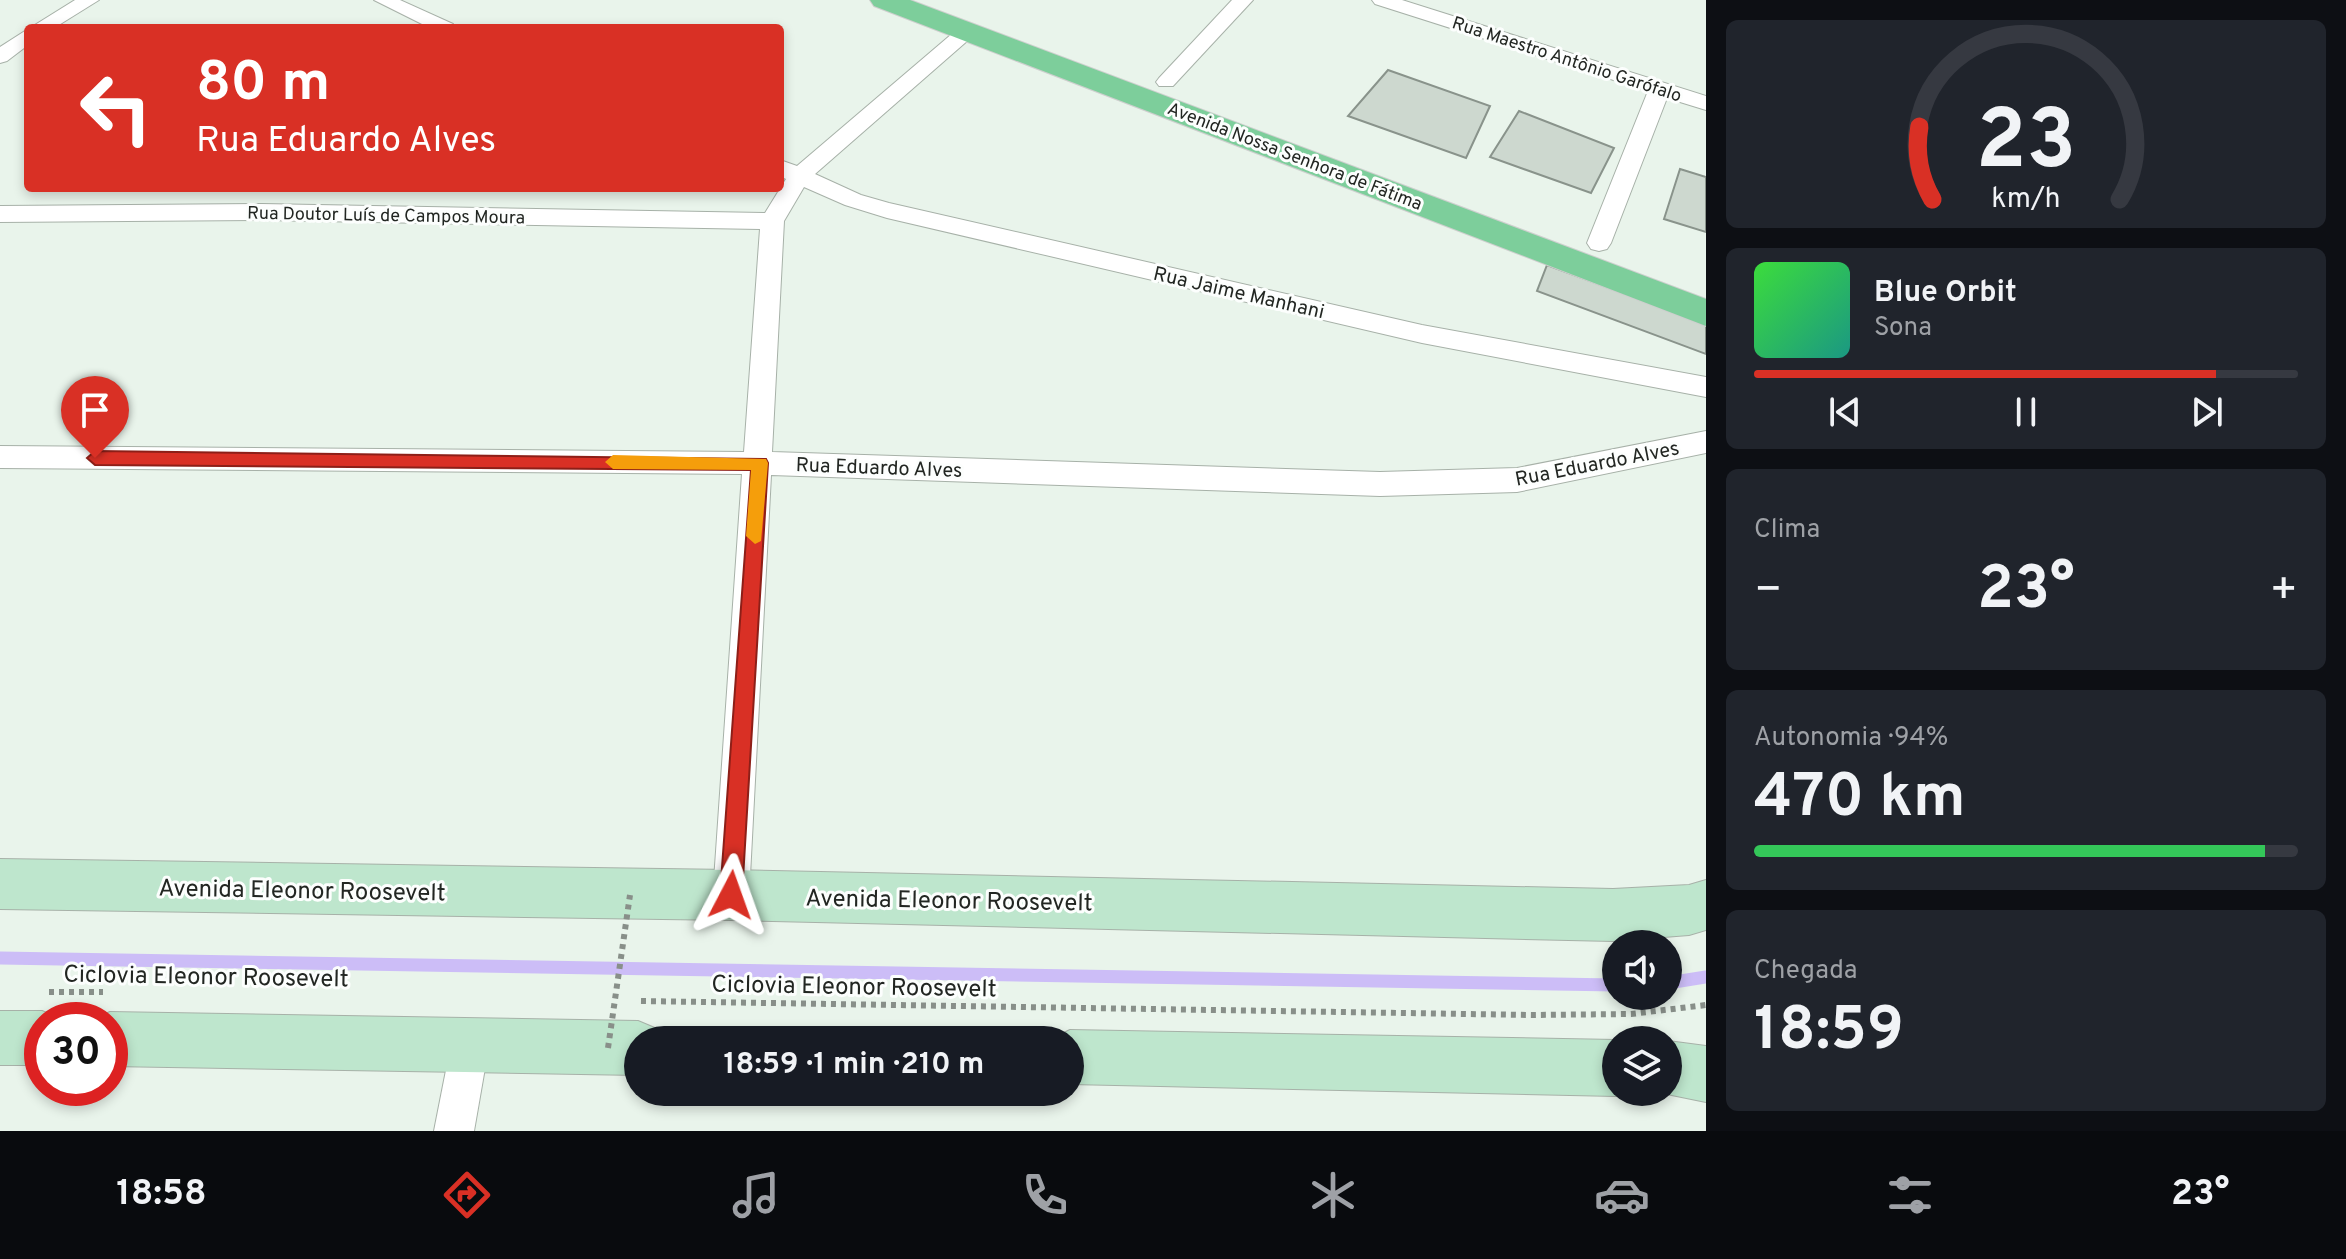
<!DOCTYPE html>
<html lang="pt">
<head>
<meta charset="utf-8">
<style>
  :root { --surface:#171b24; --page:#20242c; --text:#f1f3f6; --muted:#9ea1a6; --line:#363941; --accent:#d93025 }
  body { margin:0; font-family:Overpass,sans-serif; background:var(--page); color:var(--text); height:100vh; display:flex; flex-direction:column; font-size:30px; white-space:nowrap }
  * { box-sizing:border-box; margin:0 }
  p { font-size:26px; color:var(--muted) }
  .icon { flex:none; width:44px; height:44px; fill:none; stroke:currentColor; stroke-width:2; stroke-linecap:round; stroke-linejoin:round }
  .map { position:relative; flex:1; overflow:hidden }
  .sheet { display:flex; flex-direction:column; gap:20px; padding:20px; background:#0d0f14; width:640px }
  .sheet>* { flex:none }
  .hud { position:absolute; left:24px; top:24px; width:760px; height:168px; border-radius:8px; box-shadow:0 4px 12px #0003; background:#d93025; color:#fff; overflow:hidden }
  .fabs { position:absolute; left:1602px; top:930px; display:grid; gap:16px }
  .fabs a { display:grid; place-items:center; width:80px; height:80px; border-radius:50%; background:var(--surface); box-shadow:0 4px 12px #0003; font-size:40px }
  .speed { position:absolute; left:24px; top:1002px; display:flex; gap:16px; font-size:40px; font-weight:700; text-align:center }
  .speed>* { display:grid; place-content:center; width:104px; height:104px; border-radius:50%; background:var(--surface); box-shadow:0 4px 12px #0003; line-height:1 }
  .speed .limit { border:12px solid #d22; background:#fff; color:#111 }
  .pin { position:absolute; display:grid; place-items:center; width:68px; height:68px; color:#fff; margin:-82px -34px; border-radius:50% 50% 50% 0; rotate:-45deg; box-shadow:0 0 8px #0007 }
  .pin .icon { rotate:45deg }
  .me { position:absolute; width:88px; margin:-44px; rotate:4deg; stroke-linejoin:round; filter:drop-shadow(0 0 6px #0008) }
  .turn { display:flex; align-items:center; gap:28px; height:168px; padding:0 40px; font-size:36px }
  .turn .icon { width:104px; height:104px; stroke-width:2.5 }
  .turn b { display:block; font-size:56px; line-height:68px }
  .big { font-size:60px; font-weight:700; line-height:1.1 }
  .sheet .widget { flex:1; display:flex; flex-direction:column; justify-content:center; gap:12px; min-width:0; padding:0 28px; border-radius:12px; background:var(--page) }
  .sheet .dial { align-items:center; gap:0 }
  .dial svg { height:208px; overflow:visible; fill:none; stroke:var(--line); stroke-width:7; stroke-linecap:round; text-anchor:middle }
  .dial text { fill:var(--text); stroke:none }
  .song { display:flex; align-items:center; gap:24px }
  .cover { width:96px; height:96px; border-radius:12px; background:linear-gradient(135deg,hsl(120 70% 55%),hsl(170 70% 35%)) }
  .played { height:8px; border-radius:4px; background:linear-gradient(90deg,var(--accent) 85%,var(--line) 85%) }
  .keys { display:flex; justify-content:space-around; direction:ltr }
  .heat { display:flex; justify-content:space-between; align-items:center; font-size:44px; direction:ltr }
  .charge { height:12px; border-radius:6px; background:linear-gradient(90deg,#34c759 94%,var(--line) 0) }
  .trip { position:absolute; left:624px; top:1026px; width:460px; height:80px; border-radius:40px; background:var(--surface); box-shadow:0 4px 12px #0003; font-weight:700; line-height:80px; text-align:center }
  .tabs { display:flex; height:128px; justify-content:space-around; align-items:center; background:#090b0e; color:var(--muted) }
  .tabs .icon { width:56px; height:56px }
  .tabs .active { color:var(--accent) }
  .tabs b { font-size:36px; color:var(--text) }
  main { display:flex; flex:1; min-height:0 }
  .map>svg:first-child { display:block }
  .lines { fill:none; stroke-linecap:round; stroke-linejoin:round }
  .stream { stroke:#ccbdf7; stroke-width:13 }
  .building { fill:#cdd8cf; stroke:#89938b; stroke-width:2 }
  .street-casing { stroke:#a7b1a8; stroke-width:2 }
  .secondary-casing { stroke:#a7b1a8; stroke-width:2 }
  .primary-casing { stroke:#cecfce; stroke-width:2 }
  .path { stroke:#888f89; stroke-width:6; stroke-dasharray:5 5; stroke-linecap:butt }
  .street { fill:#fff; fill-rule:evenodd }
  .secondary { fill:#bee6cd; fill-rule:evenodd }
  .primary { fill:#7dce9b; fill-rule:evenodd }
  .path-bridge { stroke:#888f89; stroke-width:6; stroke-dasharray:5 5; stroke-linecap:butt }
  .route { fill:#d93025; stroke:#8d1f18; stroke-width:2 }
  .slow { fill:#f59e0b }
  .labels { text-anchor:middle; stroke-width:6; stroke-linejoin:round; paint-order:stroke }
  .far-street-label { font-size:18px; fill:#222622; stroke:#fcfefd }
  .street-label { font-size:20px; fill:#222622; stroke:#fcfefd }
  .near-street-label { font-size:24px; fill:#222622; stroke:#fcfefd }
</style>
</head>
<body>
<main>
<div class="map">
<svg width="1706" height="1131" viewBox="0 0 1706 1131">
  <rect width="100%" height="100%" fill="#e9f4eb"/>
  <g class="lines">
    <!-- stream -->
    <g class="stream">
      <polyline points="0,958 1616,985"/>
      <polyline points="1668,983 1706,977"/>
    </g>
  </g>
  <!-- building -->
  <g class="building">
    <polygon points="1388,70 1490,106 1466,158 1348,116"/>
    <polygon points="1519,111 1614,148 1591,193 1490,157"/>
    <polygon points="1680,169 1706,177 1706,232 1664,219"/>
    <polygon points="1547,265 1706,324 1706,354 1537,291"/>
  </g>
  <g class="lines">
    <!-- street casing -->
    <g class="street-casing">
      <g id="street">
        <polygon points="75,0 99,0 54,28 30,28"/>
        <polygon points="374,0 400,0 453,24 456,28 430,28"/>
        <polygon points="1232,0 1253,0 1173,86 1159,86 1156,82 1159,78"/>
        <polygon points="1372,0 1402,0 1706,96 1706,110 1667,98 1611,243 1607,249 1599,251 1591,249 1587,243 1648,91 1375,4"/>
        <polygon points="967,25 974,27 977,31 974,35 815,174 861,195 889,203 1422,325 1706,377 1706,397 1422,343 887,218 845,205 804,187 784,221 772,452 1380,472 1517,468 1706,431 1706,453 1517,492 1380,496 771,475 749,895 744,908 731,913 718,908 713,895 742,474 0,468 0,446 744,452 760,229 262,220 0,222 0,206 262,204 765,213 786,179 780,176 780,160 797,166 960,27"/>
        <polygon points="28,29 28,45 7,61 0,63 0,47"/>
        <polygon points="470,1026 484,1031 489,1045 474,1131 434,1131 451,1045 456,1031"/>
      </g>
    </g>
    <!-- secondary casing -->
    <g class="secondary-casing">
      <g id="secondary">
        <polygon points="0,859 731,870 1613,889 1689,885 1706,880 1706,930 1689,935 1613,941 731,920 0,909"/>
        <polygon points="0,1011 42,1011 61,1019 42,1020 42,1065 0,1065"/>
        <polygon points="110,1012 638,1021 657,1029 662,1040 638,1040 638,1075 110,1066 110,1020 91,1020"/>
        <polygon points="1070,1030 1616,1040 1616,1092 1625,1092 1616,1096 1070,1084 1070,1040 1050,1040"/>
        <polygon points="1668,1041 1706,1046 1706,1102 1657,1092 1668,1092"/>
      </g>
    </g>
    <!-- primary casing -->
    <g class="primary-casing">
      <polygon id="primary" points="870,0 910,0 1706,299 1706,326 874,6"/>
    </g>
    <!-- path -->
    <g class="path">
      <polyline points="49,992 103,992"/>
      <polyline points="641,1001 1531,1015 1631,1014 1706,1005"/>
    </g>
    <!-- street -->
    <use href="#street" class="street"/>
    <!-- secondary -->
    <use href="#secondary" class="secondary"/>
    <!-- primary -->
    <use href="#primary" class="primary"/>
    <!-- path-bridge -->
    <polyline class="path-bridge" points="608,1048 630,895"/>
  </g>
  <!-- route -->
  <polygon class="route" points="95,451 766,459 768,463 742,895 739,903 731,906 724,903 720,895 751,470 95,465 87,458"/>
  <!-- slow -->
  <polygon class="slow" points="613,455 766,459 768,463 761,541 755,544 746,536 751,470 613,469 605,462"/>
  <g class="labels">
    <!-- far-street labels -->
    <g class="far-street-label">
      <text transform="translate(1567 59) rotate(18)" y="6">Rua Maestro Antônio Garófalo</text>
      <text transform="translate(1295 156) rotate(21)" y="6">Avenida Nossa Senhora de Fátima</text>
      <text transform="translate(386 215) rotate(1)" y="6">Rua Doutor Luís de Campos Moura</text>
    </g>
    <!-- street labels -->
    <g class="street-label">
      <text transform="translate(1239 292) rotate(13)" y="7">Rua Jaime Manhani</text>
      <text transform="translate(1597 463) rotate(-11)" y="7">Rua Eduardo Alves</text>
      <text transform="translate(879 467) rotate(2)" y="7">Rua Eduardo Alves</text>
    </g>
    <!-- near-street labels -->
    <g class="near-street-label">
      <text transform="translate(302 890) rotate(1)" y="8">Avenida Eleonor Roosevelt</text>
      <text transform="translate(949 900) rotate(1)" y="8">Avenida Eleonor Roosevelt</text>
      <text transform="translate(206 976) rotate(1)" y="8">Ciclovia Eleonor Roosevelt</text>
      <text transform="translate(854 986) rotate(1)" y="8">Ciclovia Eleonor Roosevelt</text>
    </g>
  </g>
</svg>
<div class="fabs">
<a><svg class="icon" aria-label="sound" viewBox="0 0 24 24"><path d="M4 9h4l5-4v14l-5-4H4zM17 9q2 3 0 6"/></svg></a>
<a><svg class="icon" aria-label="layers" viewBox="0 0 24 24"><path d="M12 4l9 5-9 5-9-5zM3 14l9 5 9-5"/></svg></a>
</div>
<div class="speed"><div class="limit">30</div></div>
<div class="pin" style="left:95px;top:458px;background:#d93025"><svg class="icon" aria-label="arrive" viewBox="0 0 24 24"><path d="M6 21V4h12l-3 4 3 4H6"/></svg></div>
<svg class="me" style="left:731px;top:895px" viewBox="-20 -20 40 40"><path d="M0-17L14 15 0 8-14 15z" fill="#d93025" stroke="#fff" stroke-width="4"/></svg>
<div class="trip">18:59 · 1 min · 210 m</div>
<div class="hud">
<div class="turn"><svg class="icon" aria-label="left" viewBox="0 0 24 24"><path d="M17 20v-9H6M10 6l-5 5 5 5"/></svg><div><b>80 m</b>Rua Eduardo Alves</div></div>
</div>
</div>
<section class="sheet">
<div class="widget dial"><svg viewBox="0 0 100 80">
<path d="M14 69A42 42 0 1 1 86 69"/>
<path d="M14 69A42 42 0 0 1 9 41" stroke="#d93025"/>
<text x="50" y="56" font-size="32" font-weight="700">23</text>
<text x="50" y="72" font-size="11">km/h</text>
</svg></div>
<div class="widget">
<div class="song"><i class="cover"></i><div><b>Blue Orbit</b><p>Sona</p></div></div>
<div class="played"></div>
<div class="keys"><svg class="icon" aria-label="previous" viewBox="0 0 24 24"><path d="M18 5L8 12l10 7zM5 5v14"/></svg><svg class="icon" aria-label="pause" viewBox="0 0 24 24"><path d="M8 5v14M16 5v14"/></svg><svg class="icon" aria-label="next" viewBox="0 0 24 24"><path d="M6 5l10 7-10 7zM19 5v14"/></svg></div>
</div>
<div class="widget"><p>Clima</p>
<div class="heat"><a>−</a><b class="big">23°</b><a>+</a></div>
</div>
<div class="widget"><p>Autonomia · 94%</p><b class="big">470 km</b><div class="charge"></div></div>
<div class="widget"><p>Chegada</p><b class="big">18:59</b></div>
</section>
</main>
<nav class="tabs">
<b>18:58</b>
<svg class="icon active" aria-label="directions" viewBox="0 0 24 24"><path d="M12 3l9 9-9 9-9-9zM9 14v-3h6M13 9l2 2-2 2"/></svg>
<svg class="icon" aria-label="music" viewBox="0 0 24 24"><path d="M9 18V5l10-2v13"/><circle cx="6" cy="18" r="3"/><circle cx="16" cy="16" r="3"/></svg>
<svg class="icon" aria-label="phone" viewBox="0 0 24 24"><path d="M5 4h4l2 5-3 2q2 4 5 5l2-3 5 2v4C11 20 4 13 5 4z"/></svg>
<svg class="icon" aria-label="climate" viewBox="0 0 24 24"><path d="M12 3v18M4 7l16 10M4 17L20 7"/></svg>
<svg class="icon" aria-label="car" viewBox="0 0 24 24"><path d="M5 17H2v-5l4-1 3-4h7l3 4 3 1v5h-3M9 17h6M6 11h13"/><circle cx="7" cy="17" r="2"/><circle cx="17" cy="17" r="2"/></svg>
<svg class="icon" aria-label="filters" viewBox="0 0 24 24"><path d="M4 7h16M4 17h16"/><circle cx="9" cy="7" r="2"/><circle cx="15" cy="17" r="2"/></svg>
<b>23°</b>
</nav>
</body>
</html>
